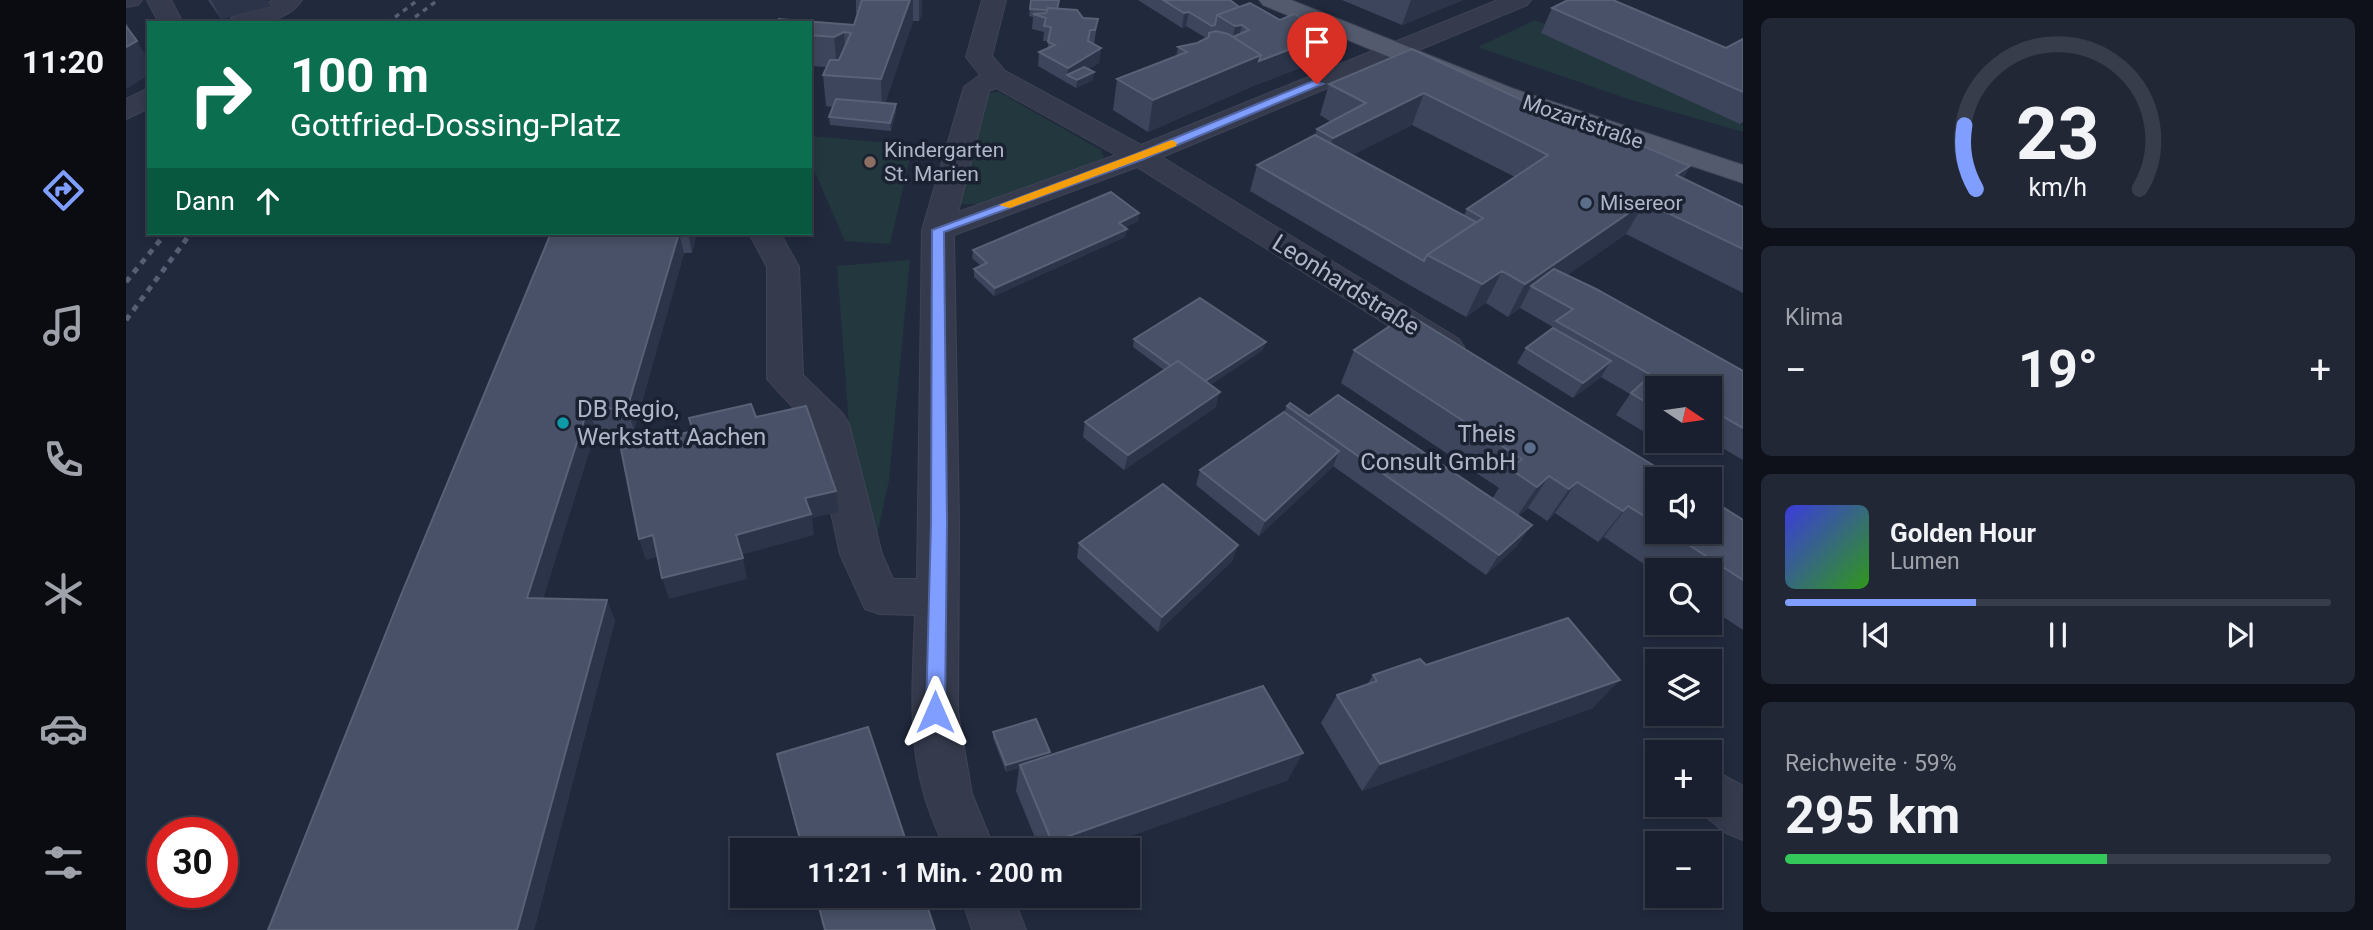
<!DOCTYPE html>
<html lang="de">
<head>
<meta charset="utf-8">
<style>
  :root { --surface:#191f2e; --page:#222736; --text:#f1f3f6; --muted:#9fa2aa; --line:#373d4a; --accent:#7f9eff }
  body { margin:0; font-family:Roboto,sans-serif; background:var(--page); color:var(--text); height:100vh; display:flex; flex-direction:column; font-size:26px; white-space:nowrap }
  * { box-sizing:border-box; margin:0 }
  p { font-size:23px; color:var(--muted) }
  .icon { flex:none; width:38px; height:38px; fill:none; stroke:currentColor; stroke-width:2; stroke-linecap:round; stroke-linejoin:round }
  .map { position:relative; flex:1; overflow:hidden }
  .drawer { display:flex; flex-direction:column; gap:18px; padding:18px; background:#0e1119; width:630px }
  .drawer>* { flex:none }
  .guide { position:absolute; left:21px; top:21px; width:665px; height:214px; border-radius:0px; box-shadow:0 4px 10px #0003,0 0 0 2px var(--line); background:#0b6e4f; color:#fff; overflow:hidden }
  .needle { width:46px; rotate:103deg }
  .tools { position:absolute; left:1519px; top:376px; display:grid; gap:14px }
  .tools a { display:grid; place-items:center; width:77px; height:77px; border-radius:0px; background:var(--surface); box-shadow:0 4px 10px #0003,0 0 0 2px var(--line); font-size:35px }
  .speed { position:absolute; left:21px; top:817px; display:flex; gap:14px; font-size:35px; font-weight:700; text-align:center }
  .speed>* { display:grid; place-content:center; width:91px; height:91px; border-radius:50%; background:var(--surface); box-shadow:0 4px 10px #0003,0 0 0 2px var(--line); line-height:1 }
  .speed .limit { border:10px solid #d22; background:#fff; color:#111 }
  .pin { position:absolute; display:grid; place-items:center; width:60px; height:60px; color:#fff; margin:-72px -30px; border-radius:50% 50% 50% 0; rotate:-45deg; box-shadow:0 0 7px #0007 }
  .pin .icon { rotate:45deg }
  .me { position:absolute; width:77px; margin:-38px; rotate:0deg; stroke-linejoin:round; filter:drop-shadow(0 0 5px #0008) }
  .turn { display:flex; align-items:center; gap:24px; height:147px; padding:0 28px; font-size:32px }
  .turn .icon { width:91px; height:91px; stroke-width:2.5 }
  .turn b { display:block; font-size:49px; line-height:60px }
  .then { display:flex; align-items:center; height:66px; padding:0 28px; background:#0003; gap:14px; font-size:26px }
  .big { font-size:52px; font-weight:700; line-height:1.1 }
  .drawer .tile { flex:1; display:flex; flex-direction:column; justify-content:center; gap:10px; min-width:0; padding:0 24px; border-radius:10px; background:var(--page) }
  .drawer .dial { align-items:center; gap:0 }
  .dial svg { height:182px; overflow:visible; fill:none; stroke:var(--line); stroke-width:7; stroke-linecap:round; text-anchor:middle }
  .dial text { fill:var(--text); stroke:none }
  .song { display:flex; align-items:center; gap:21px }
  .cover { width:84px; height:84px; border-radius:10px; background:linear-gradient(135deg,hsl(240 70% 55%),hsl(110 70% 35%)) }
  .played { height:7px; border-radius:4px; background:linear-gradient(90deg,var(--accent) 35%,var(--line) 35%) }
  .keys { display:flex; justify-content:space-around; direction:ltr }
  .heat { display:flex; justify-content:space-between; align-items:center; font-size:38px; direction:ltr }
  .charge { height:10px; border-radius:5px; background:linear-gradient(90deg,#34c759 59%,var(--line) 0) }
  .trip { position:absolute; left:604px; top:838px; width:410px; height:70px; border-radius:0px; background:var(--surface); box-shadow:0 4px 10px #0003,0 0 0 2px var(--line); font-weight:700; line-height:70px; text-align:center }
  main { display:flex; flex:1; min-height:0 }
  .dock { display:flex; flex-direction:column; width:126px; justify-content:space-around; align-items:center; background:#0a0c12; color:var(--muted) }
  .dock .icon { width:49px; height:49px }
  .dock .current { color:var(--accent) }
  .dock b { font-size:32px; color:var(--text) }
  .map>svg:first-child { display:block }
  .green { fill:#23373e }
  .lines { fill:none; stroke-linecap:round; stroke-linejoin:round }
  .minor-casing { stroke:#3e4455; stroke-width:2 }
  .major-casing { stroke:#3e4455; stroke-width:2 }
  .minor { fill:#353b4d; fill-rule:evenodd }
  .major { fill:#535a6d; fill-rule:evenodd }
  .rail-far1 { stroke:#565f74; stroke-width:3.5; stroke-dasharray:5 5; stroke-linecap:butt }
  .rail { stroke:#565f74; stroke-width:5; stroke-dasharray:6 6; stroke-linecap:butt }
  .wall { fill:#3c455b; fill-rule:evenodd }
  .shaded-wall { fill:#2c344a }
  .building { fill:#485167; stroke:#586176; stroke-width:2 }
  .route { fill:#7f9eff; stroke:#5367a6; stroke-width:2 }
  .slow { fill:#f59e0b }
  .education-dot { fill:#8d6e63; stroke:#1a2131; stroke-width:2.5 }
  .service-dot { fill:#5c6f8a; stroke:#1a2131; stroke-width:2.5 }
  .culture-dot { fill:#0f9aa8; stroke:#1a2131; stroke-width:2.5 }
  .labels { text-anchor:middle; stroke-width:7; stroke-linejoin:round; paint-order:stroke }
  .far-street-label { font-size:21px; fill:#b0b6c8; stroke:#1a2131 }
  .far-poi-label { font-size:21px; fill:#b0b6c8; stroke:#1a2131; text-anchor:start }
  .street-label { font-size:24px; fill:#b0b6c8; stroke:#1a2131 }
  .poi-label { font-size:24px; fill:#b0b6c8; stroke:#1a2131; text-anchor:start }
</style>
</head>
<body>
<main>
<nav class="dock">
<b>11:20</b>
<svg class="icon current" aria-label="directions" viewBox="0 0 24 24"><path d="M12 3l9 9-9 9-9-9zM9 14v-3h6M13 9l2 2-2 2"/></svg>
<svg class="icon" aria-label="music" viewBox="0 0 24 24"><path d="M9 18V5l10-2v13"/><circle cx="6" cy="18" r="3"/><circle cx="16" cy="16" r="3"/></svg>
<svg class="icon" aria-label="phone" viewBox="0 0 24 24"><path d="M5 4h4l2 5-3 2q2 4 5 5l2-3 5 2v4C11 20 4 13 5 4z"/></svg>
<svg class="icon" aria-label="climate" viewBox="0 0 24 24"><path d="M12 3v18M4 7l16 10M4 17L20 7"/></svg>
<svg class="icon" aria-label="car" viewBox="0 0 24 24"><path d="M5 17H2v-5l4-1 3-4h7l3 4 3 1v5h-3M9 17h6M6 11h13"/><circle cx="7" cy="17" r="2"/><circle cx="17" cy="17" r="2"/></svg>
<svg class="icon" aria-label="filters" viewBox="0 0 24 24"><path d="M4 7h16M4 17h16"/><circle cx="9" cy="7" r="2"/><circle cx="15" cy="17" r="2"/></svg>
</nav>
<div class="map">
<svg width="1617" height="930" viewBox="0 0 1617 930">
  <rect width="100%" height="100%" fill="#21293d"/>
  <!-- green -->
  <g class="green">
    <polygon points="1409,20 1426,27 1416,33 1617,124 1617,132 1502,99 1352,47"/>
    <polygon points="873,92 975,150 978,157 970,165 857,204 835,204 827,195 857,94"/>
    <polygon points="684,136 787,145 764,244 719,241 684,161"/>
    <polygon points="784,260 763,480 751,536 724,438 711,266"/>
  </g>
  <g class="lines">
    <!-- minor casing -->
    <g class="minor-casing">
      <g id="minor">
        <polygon points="0,0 16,0 12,5 0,7"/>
        <polygon points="21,0 45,0 57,23 33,23"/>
        <path d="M148 0H176C159 25 128 23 102 23L105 18Z"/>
        <path d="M856 0H880L866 56 879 71 1015 145 1372 0H1405L1401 5 1036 157 1333 339 1338 347 1333 355 1321 359 1309 355 1011 167 828 235 833 523 832 712 846 794 869 850H819C812 832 803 813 798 794 781 736 787 674 789 615L754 614 739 609 714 554 687 429 641 379V267L623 233H654L673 267 677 375 717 414 723 424 756 554 767 579H791L796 230 838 87 854 75 840 57ZM870 88 990 155 832 212 863 91Z"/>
        <polygon points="23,88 23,108 0,119 0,99"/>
        <polygon points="1586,769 1617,786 1617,840 1600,833 1569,808 1567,805 1584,805"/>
        <polygon points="835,896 887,896 900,930 846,930"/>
      </g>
    </g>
    <!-- major casing -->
    <g class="major-casing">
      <polygon id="major" points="1133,0 1165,0 1388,89 1617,165 1617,183 1368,100 1137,5"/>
    </g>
    <!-- minor -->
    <use href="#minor" class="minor"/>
    <!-- major -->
    <use href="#major" class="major"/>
    <!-- rail-far1 -->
    <g class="rail-far1">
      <polyline points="261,23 292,0"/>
      <polyline points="281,23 312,0"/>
    </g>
    <!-- rail -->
    <g class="rail">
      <polyline points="0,282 40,233"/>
      <polyline points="0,320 65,233"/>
    </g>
  </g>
  <!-- wall -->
  <g class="wall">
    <polygon points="82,0 141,0 144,6 95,19"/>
    <polygon points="730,0 796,0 796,13 793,21 787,21 759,103 770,104 770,112 765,131 704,125 703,117 707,107 700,106 697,75 701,67 684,66 684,23 653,23 653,19 728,25 732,13 730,13"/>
    <polygon points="1012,0 1104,0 1113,7 1154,20 1204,34 1197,59 1127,86 1022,132 987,110 991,79 1050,57 1052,47 1071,43 1080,38 1060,26 1056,28"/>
    <polygon points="1216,0 1337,0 1276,25"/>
    <polygon points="1426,8 1600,48 1617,39 1617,122 1614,124 1415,33"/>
    <polygon points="904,9 932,9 957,18 972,19 968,44 975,48 973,63 963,69 967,80 950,88 912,66 913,52 922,48 922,41 917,41 918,32 906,29 907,17 903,16"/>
    <path d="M1286 49 1479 139 1564 166 1557 178 1617 207V293L1500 234 1441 275 1617 371V460L1584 441V388H1531V430L1525 436 1490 415 1504 394 1475 377 1447 398 1391 363 1400 348 1427 327 1394 308 1382 317 1360 303 1340 317 1287 287 1124 191 1131 165 1189 135 1191 129 1205 122 1194 115 1203 84ZM1286 125 1389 177 1341 209 1338 215 1226 155Z"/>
    <polygon points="1013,213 1012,221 998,228 1001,229 999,237 868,296 848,277 848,269 855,266 846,258 847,250"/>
    <polygon points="425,233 571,233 566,253 558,253 508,430 470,430 417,598 489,620 408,930 142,930"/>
    <polygon points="1008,339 1137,350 1084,385 1090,407 998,470 957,437 959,422 1038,370 1007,347"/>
    <polygon points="1228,350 1531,480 1531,532 1584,532 1617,520 1617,630 1584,608 1584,570 1531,570 1531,573 1478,537 1472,542 1429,513 1421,521 1402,508 1392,516 1391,546 1360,575 1207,466 1133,536 1070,485 1074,470 1158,412 1161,406 1366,499 1373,488 1215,383"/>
    <polygon points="953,543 1107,560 1032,632 951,558"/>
    <polygon points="1300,665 1467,708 1236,791 1195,723 1211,695 1241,685 1247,675"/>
    <polygon points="867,732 924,752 923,755 1162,780 965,850 914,850 890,791 893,768 880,772 867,738"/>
    <polygon points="651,754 783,850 676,850"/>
  </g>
  <!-- shaded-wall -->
  <g class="shaded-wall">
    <polygon points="85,0 141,0 144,6 95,19"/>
    <polygon points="784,0 787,0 787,21 756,111 755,79"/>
    <polygon points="793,0 796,0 796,13 793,21"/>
    <polygon points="1285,0 1337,0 1276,25"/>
    <polygon points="1063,12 1060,26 1056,28 1058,13"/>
    <polygon points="0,22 10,41 11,41 23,61 23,75 0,89"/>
    <polygon points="1116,25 1111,46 1106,43 1109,26"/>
    <polygon points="718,32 720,62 711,68 708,37"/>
    <polygon points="1204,34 1197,59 1127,86 1022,132 1027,100 1135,55"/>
    <polygon points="975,48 973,63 947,79 941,75 942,68"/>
    <polygon points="968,72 967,80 950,88 951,80"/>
    <polygon points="1298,93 1286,125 1197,170 1207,138"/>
    <polygon points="770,104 770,112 765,131 764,123"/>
    <polygon points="1564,166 1544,198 1550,175"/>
    <polygon points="1519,202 1500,234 1417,292 1405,286 1394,308 1382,317 1399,284"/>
    <polygon points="1013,213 1012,221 991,231 993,223"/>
    <polygon points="1001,229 999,237 868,296 869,288"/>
    <polygon points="553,233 558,253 508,430 501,409"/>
    <polygon points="562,233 571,233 566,253"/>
    <polygon points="1376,271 1360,303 1340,317 1356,284"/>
    <polygon points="1140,342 1137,350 1071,394 1073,386"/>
    <polygon points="1485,361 1475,377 1447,398 1457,383"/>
    <polygon points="1094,392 1090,407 998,470 1002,455"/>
    <polygon points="462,408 470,430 411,618 401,598"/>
    <polygon points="1213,451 1207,467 1133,536 1139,521"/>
    <polygon points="1423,476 1402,508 1390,518 1411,487"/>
    <polygon points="1451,482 1429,513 1421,521 1443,489"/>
    <polygon points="710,491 713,512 686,518 688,535 615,555 610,535 679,498"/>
    <polygon points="1502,506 1478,537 1472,542 1497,511"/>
    <polygon points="1406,525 1391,546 1360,575 1373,555"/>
    <polygon points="527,535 534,556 520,560 513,539"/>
    <polygon points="1112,545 1107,560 1032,632 1036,617"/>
    <polygon points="617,558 621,579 543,599 536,578"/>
    <polygon points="481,600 489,620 408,930 391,930"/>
    <polygon points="1494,680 1467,708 1236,791 1254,764"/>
    <polygon points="924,752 923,759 894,765 893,768 880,772 880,765"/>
    <polygon points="1177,753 1162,780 965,850 924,850 926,842"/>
  </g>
  <!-- building -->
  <g class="building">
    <polygon points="736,0 784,0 755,79 697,75 704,60 713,60 725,33 718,32 708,37 684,35 684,23 654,23 653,19 728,25"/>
    <polygon points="905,0 933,0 931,9 922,8 921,10 904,9"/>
    <polygon points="1037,0 1104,0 1113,7 1091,15 1089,25 1086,26 1063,12 1058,13"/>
    <polygon points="1442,0 1487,0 1600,48 1617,39 1617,92 1426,8"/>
    <polygon points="1124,3 1154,20 1168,14 1204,34 1133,61 1135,55 1107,37 1123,30 1116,25 1109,26 1091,15"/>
    <polygon points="922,8 951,10 957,18 972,19 969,30 964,30 962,41 975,48 942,68 913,52 929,45 922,42 925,27 918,26 920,18 907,14 920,13"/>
    <polygon points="0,26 11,41 0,47"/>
    <polygon points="1090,31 1102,34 1135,55 1027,100 991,79 1061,52 1052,47 1071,43 1083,37 1083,33"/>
    <polygon points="1286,49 1479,139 1489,134 1564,166 1550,175 1617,207 1617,249 1519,202 1399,284 1376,271 1356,284 1301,255 1357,218 1341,209 1422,155 1298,93 1207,138 1191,129 1240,103 1203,84"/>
    <polygon points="958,67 968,72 951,80 941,75"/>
    <polygon points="710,99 770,104 764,123 703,117"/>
    <polygon points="1189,135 1350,222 1301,255 1298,261 1131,165"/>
    <polygon points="985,192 1013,213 993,223 1001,229 869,288 848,269 861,263 847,250"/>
    <polygon points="425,233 553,233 501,409 462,408 401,598 481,600 391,930 142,930 275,595"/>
    <polygon points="1428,269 1470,289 1617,371 1617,428 1584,409 1584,388 1531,388 1531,409 1505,393 1525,375 1430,321 1447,309 1405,286"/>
    <polygon points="1074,298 1140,342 1079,381 1052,361 1045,366 1008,339"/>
    <polygon points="1282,314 1551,480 1531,480 1531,524 1502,506 1497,511 1451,482 1443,489 1423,476 1411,487 1384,469 1396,459 1228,350"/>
    <polygon points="1427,328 1485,361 1457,383 1400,348"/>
    <polygon points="1052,361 1094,392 1002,455 959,422"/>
    <polygon points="1212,395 1406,525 1373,555 1161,406 1164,403 1183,416"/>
    <polygon points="625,404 630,417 680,406 710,491 679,498 685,514 610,535 617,558 536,578 527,535 513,539 495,449 567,431 563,418"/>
    <polygon points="1158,412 1213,451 1139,521 1074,470"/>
    <polygon points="1037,484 1112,545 1036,617 953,543"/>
    <polygon points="1584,499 1617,520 1617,580 1543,532 1584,532"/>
    <polygon points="1442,618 1494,680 1254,764 1211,695 1251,681 1247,675 1294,659 1300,665"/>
    <polygon points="1137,686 1177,753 926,842 894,765"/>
    <polygon points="910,719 924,752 880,765 867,732"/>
    <polygon points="742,727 783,850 677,850 651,754"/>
    <polygon points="690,896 798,896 809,930 699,930"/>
  </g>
  <!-- route -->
  <polygon class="route" points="1187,81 1197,84 1018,159 818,232 821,523 819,712 816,718 809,721 803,718 800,712 805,523 806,230 1010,154"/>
  <!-- slow -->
  <polygon class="slow" points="1046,140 1051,143 1050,146 884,208 873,205"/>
  <!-- markers -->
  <circle class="education-dot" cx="744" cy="162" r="7"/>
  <g class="service-dot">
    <circle cx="1460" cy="203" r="7"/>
    <circle cx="1404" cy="448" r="7"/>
  </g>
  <circle class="culture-dot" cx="437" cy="423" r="7"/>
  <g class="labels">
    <!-- far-street labels -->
    <g class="far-street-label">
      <text transform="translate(1457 122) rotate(19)" y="7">Mozartstraße</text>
    </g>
    <!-- far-poi labels -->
    <g class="far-poi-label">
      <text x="758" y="157">Kindergarten<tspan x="758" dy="24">St. Marien</tspan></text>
      <text x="1474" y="210">Misereor</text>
    </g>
    <!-- street labels -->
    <g class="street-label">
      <text transform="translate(1220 285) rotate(32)" y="8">Leonhardstraße</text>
    </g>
    <!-- poi labels -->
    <g class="poi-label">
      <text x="451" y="417">DB Regio,<tspan x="451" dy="28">Werkstatt Aachen</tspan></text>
      <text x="1390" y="442" text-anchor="end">Theis<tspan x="1390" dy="28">Consult GmbH</tspan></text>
    </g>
  </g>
</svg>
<div class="tools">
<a><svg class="needle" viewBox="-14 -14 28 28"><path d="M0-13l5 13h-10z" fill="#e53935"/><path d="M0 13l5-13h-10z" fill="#9fa2aa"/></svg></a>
<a><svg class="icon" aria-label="sound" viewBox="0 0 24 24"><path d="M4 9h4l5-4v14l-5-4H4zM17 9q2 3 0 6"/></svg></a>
<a><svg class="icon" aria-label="search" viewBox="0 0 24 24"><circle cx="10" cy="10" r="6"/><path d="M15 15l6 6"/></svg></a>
<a><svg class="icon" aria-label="layers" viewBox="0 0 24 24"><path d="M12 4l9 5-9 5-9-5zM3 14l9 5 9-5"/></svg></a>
<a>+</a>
<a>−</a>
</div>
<div class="speed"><div class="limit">30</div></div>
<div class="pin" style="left:1191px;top:84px;background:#d93025"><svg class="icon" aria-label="arrive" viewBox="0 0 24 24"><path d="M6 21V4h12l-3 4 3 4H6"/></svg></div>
<svg class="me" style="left:809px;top:712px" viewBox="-20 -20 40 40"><path d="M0-17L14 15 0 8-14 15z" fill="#7f9eff" stroke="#fff" stroke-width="4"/></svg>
<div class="trip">11:21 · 1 Min. · 200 m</div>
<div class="guide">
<div class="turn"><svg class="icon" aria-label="right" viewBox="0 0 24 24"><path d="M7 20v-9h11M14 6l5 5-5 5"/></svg><div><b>100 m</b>Gottfried-Dossing-Platz</div></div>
<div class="then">Dann<svg class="icon" aria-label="ahead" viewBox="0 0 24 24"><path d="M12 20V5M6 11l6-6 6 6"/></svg></div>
</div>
</div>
<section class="drawer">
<div class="tile dial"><svg viewBox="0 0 100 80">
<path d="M14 69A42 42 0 1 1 86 69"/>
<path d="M14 69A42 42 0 0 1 9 41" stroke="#7f9eff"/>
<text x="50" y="56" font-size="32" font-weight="700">23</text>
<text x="50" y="72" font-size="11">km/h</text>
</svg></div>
<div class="tile"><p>Klima</p>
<div class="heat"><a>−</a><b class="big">19°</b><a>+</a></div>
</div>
<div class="tile">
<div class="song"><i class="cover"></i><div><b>Golden Hour</b><p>Lumen</p></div></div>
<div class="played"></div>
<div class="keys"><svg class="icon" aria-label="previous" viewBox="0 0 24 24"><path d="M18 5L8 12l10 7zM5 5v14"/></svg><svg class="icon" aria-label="pause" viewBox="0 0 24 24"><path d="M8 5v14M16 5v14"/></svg><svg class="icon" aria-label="next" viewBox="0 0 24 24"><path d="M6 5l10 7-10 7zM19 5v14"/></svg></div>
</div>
<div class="tile"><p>Reichweite · 59%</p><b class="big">295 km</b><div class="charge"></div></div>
</section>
</main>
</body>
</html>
